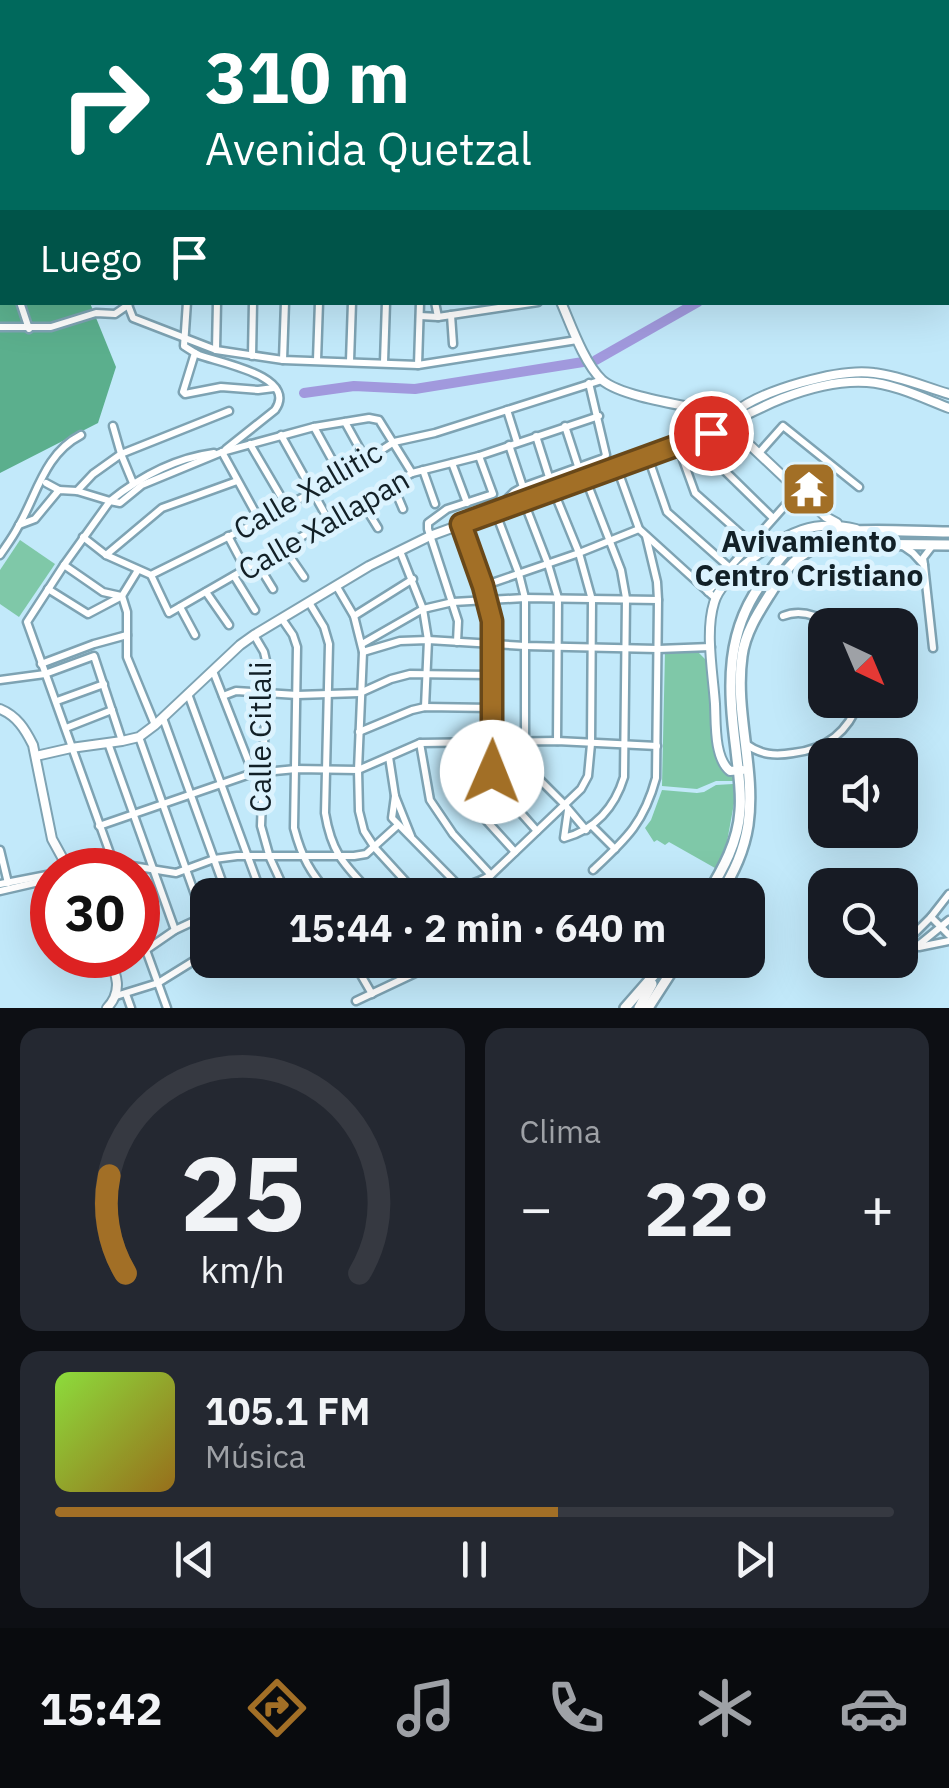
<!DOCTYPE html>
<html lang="es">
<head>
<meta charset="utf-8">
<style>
  :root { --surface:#171b24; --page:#242831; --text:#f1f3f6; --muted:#9ea1a6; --line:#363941; --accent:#a26f26 }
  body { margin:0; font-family:"IBM Plex Sans",sans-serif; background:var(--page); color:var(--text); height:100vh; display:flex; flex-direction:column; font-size:38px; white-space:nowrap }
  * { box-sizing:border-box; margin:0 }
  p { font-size:32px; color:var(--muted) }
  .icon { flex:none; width:55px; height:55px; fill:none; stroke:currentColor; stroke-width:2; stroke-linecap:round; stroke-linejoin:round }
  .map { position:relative; height:1008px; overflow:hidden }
  .drawer { display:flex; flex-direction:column; gap:20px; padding:20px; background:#0d0f14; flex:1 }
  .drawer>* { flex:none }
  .hud { position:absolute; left:0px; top:0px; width:950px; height:305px; box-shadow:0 10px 40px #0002; background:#00695c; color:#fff; overflow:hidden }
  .needle { width:65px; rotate:136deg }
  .buttons { position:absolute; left:808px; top:608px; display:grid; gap:20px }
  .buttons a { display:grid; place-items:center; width:110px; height:110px; border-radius:20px; background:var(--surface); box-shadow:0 10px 40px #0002; font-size:50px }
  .speed { position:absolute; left:30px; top:848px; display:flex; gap:20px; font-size:50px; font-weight:700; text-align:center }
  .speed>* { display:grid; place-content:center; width:130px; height:130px; border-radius:50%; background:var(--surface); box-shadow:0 10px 40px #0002; line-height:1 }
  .speed .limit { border:15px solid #d22; background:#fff; color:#111 }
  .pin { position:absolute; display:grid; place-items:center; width:85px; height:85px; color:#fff; margin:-42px; border:5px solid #fff; border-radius:50%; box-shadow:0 2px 10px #0007 }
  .me { position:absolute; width:110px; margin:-55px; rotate:1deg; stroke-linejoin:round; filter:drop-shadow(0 0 8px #0008) }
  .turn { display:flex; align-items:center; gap:35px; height:210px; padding:0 40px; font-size:45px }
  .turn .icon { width:130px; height:130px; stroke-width:2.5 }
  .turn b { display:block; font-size:70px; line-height:85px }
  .then { display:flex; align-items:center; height:95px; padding:0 40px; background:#0003; gap:20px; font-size:38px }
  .big { font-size:75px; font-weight:700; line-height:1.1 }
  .drawer .card { flex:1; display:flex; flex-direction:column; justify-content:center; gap:15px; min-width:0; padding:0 35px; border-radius:20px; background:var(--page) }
  .drawer .dial { align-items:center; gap:0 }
  .dial svg { height:260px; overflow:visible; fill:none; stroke:var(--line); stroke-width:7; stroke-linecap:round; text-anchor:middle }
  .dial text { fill:var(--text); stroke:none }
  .song { display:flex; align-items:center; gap:30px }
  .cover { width:120px; height:120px; border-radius:15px; background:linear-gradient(135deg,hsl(90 70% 55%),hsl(40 70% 35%)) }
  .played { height:10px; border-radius:5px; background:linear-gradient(90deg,var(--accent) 60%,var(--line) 60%) }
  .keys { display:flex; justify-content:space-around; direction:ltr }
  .heat { display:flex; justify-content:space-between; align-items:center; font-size:55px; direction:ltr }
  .drawer .tiles { flex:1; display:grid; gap:20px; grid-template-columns:1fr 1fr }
  .card:last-child { grid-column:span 2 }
  .trip { position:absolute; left:190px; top:878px; width:575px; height:100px; border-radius:20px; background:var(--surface); box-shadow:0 10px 40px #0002; font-weight:700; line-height:100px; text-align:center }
  .tabs { display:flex; height:160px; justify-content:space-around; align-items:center; background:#090b0e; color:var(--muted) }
  .tabs .icon { width:70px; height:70px }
  .tabs .on { color:var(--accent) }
  .tabs b { font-size:45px; color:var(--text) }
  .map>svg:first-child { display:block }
  .green { fill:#7fc8a8 }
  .forest { fill:#5baf8d }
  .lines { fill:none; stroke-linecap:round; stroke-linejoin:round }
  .river { stroke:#a199dd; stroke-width:10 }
  .minor-casing { stroke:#7ea3b3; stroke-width:11 }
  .tertiary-casing { stroke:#7ea3b3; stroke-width:12 }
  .secondary-casing { stroke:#7ea3b3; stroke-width:14 }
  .minor { stroke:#fff; stroke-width:6 }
  .tertiary { stroke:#fff; stroke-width:8 }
  .secondary { stroke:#fff; stroke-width:9 }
  .route-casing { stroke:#694819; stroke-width:25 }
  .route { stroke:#a26f26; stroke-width:18 }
  .labels { text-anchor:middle; stroke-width:10; stroke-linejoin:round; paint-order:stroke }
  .street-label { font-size:30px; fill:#122027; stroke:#dcf3fe }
  .poi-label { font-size:30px; font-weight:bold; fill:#122027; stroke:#dcf3fe }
</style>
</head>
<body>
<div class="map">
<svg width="949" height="1008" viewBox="0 0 949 1008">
  <rect width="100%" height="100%" fill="#c2e9fa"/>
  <!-- green -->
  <g class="green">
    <polygon points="20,540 55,564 19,617 0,604 0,570"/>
    <polygon points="697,651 709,663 716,723 727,771 735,777 735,781 716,781 697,789 662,786 665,652"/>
    <polygon points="733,784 735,798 724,858 720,866 715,868 669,842 665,845 657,840 654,842 645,828 651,820 662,790 697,793 704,792 716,785"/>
  </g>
  <!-- forest -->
  <polygon class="forest" points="2,205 2,302 90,303 116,367 98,423 0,473 0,206"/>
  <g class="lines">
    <!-- river -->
    <g class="river">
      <polyline points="596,360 698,302"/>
      <polyline points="304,393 354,386 415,389 583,362"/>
    </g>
    <!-- minor casing -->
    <g class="minor-casing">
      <g id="minor">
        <polyline points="21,0 22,2"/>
        <polyline points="74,0 77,2"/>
        <polyline points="125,0 128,2"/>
        <polyline points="480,0 481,2"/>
        <polyline points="512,0 514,2"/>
        <polyline points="548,0 552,2"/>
        <polyline points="670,0 674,2"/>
        <polyline points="697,0 701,2"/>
        <polyline points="873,0 875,2"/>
        <polyline points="114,2 120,0"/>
        <polyline points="193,2 198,0"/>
        <polyline points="334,2 334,0"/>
        <polyline points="369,2 369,0"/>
        <polyline points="399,2 400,0"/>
        <polyline points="439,2 439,0"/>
        <polyline points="823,2 824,0"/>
        <polyline points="855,2 856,0"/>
        <polyline points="929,2 931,0"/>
        <polyline points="0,17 2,27"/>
        <polyline points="948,24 949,26"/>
        <polyline points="0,63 2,62"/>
        <polyline points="948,68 949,69"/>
        <polyline points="948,79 949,77"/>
        <polyline points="948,98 949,99"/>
        <polyline points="0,108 2,107"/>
        <polyline points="948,140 949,142"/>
        <polyline points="948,176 949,174"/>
        <polyline points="0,179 2,187"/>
        <polyline points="948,185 949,186"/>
        <polyline points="0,247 2,254"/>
        <polyline points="20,302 29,329"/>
        <polyline points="130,302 128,305 133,318 216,350 283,360 418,365 577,340"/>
        <path d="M187 302 184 346C190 350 193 352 199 355 217 362 299 376 275 410L226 449"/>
        <polyline points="435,302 438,317"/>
        <polyline points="451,315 453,344"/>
        <polyline points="420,316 438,317 538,302"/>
        <polyline points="0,327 51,327 96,313 115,314 128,305"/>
        <polyline points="216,350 217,302"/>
        <polyline points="195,353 183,392 185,394 221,387 258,390 274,388"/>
        <polyline points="252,356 253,302"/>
        <polyline points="283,360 285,302"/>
        <polyline points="317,360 319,302"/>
        <polyline points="350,361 352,302"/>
        <polyline points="384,362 386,302"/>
        <polyline points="418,365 420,302"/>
        <polyline points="507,410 517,442"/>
        <polyline points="345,422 366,460"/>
        <polyline points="113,426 121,454 133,483"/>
        <polyline points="565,426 578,466"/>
        <polyline points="314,427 341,476"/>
        <polyline points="711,433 725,471 773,518"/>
        <polyline points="281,435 329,521"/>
        <polyline points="536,436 549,477"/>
        <polyline points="250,444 287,507"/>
        <polyline points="509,445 523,487"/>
        <polyline points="678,446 695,493 751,543"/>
        <polyline points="222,452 260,521"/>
        <polyline points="759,453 783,426 859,487"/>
        <polyline points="648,457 667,512 729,567"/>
        <polyline points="452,463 467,503"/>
        <polyline points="617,468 639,529 715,598"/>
        <polyline points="423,470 435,504"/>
        <polyline points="46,483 59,490"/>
        <polyline points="392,483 403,509"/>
        <polyline points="77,491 93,474 121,454 229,411"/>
        <polyline points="362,502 378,528"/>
        <polyline points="524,502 548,564 558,598 557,741"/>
        <polyline points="461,524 483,586 492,621 492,772 504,794 537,831"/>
        <path d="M19 525 35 519 59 490 77 491 110 501C140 477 176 458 214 453"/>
        <polyline points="228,536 246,570"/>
        <polyline points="83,537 106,555 151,575 260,521 341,476 394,442 435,433 602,380"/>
        <polyline points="903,546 913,553 924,565 923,558 933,545"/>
        <polyline points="284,548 304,577"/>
        <polyline points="400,551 423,609 428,640 425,707"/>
        <path d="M0 555C6 546 13 537 18 527 37 495 44 454 81 435"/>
        <polyline points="106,555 162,508 237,481"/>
        <polyline points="257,563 273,589"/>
        <polyline points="64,565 103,592 121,596"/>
        <polyline points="924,565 933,648"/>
        <polyline points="151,575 169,613 412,473 479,456 599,416"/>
        <polyline points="234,576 255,610"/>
        <polyline points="483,586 579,553 639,529"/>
        <polyline points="337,587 354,616 363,652 358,770 359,811 364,831 375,848 418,895"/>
        <polyline points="48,589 88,614 122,596"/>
        <polyline points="206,592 229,625"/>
        <polyline points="708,592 798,491"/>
        <polyline points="122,596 127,612 127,657 155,725"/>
        <polyline points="122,596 138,570"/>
        <path d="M310 604 324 627 329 644 325 813C332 855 345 865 373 895"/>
        <polyline points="180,607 195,635"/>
        <polyline points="354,616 413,579"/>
        <path d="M783 616C800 609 817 615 832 625"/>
        <path d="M282 619 293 635 297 647 294 828C302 858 310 872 330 895"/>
        <polyline points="254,635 264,652 267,665 261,826 270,858 287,895"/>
        <polyline points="457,642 458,621 428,529 428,523 447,509 493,494 479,456"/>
        <polyline points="362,644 423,609 453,602 525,598 658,600"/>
        <polyline points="363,652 400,641 428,640 525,646 658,649 711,647"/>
        <polyline points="41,664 94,644 127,635"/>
        <polyline points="213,671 253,773"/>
        <polyline points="0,680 45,674 94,656 122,741"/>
        <polyline points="188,694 262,895"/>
        <polyline points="223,696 236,691 297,695 360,693 391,679 410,674 491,675"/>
        <polyline points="57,701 104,684"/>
        <polyline points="163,718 227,895"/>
        <polyline points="66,728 112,710"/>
        <polyline points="359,732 412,710 425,707 492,708"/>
        <polyline points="139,737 203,917"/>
        <polyline points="517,741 524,761 530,770 564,804 586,830"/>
        <polyline points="525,742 525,598 519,574 495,511 514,492 523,487 604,458 606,455 589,383"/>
        <polyline points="108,743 175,930"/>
        <polyline points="420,743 430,800 453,834 491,875"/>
        <polyline points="455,743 458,777 465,797 515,852"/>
        <path d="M746 744C761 755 775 756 793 753 827 749 848 732 860 700"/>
        <polyline points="389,757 395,796 411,836"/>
        <polyline points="395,796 392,818 459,886"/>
        <path d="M568 810 564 838C595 830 615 807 624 777L626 598 621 570 586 480"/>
        <polyline points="99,826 253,773 296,769 358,770 420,743 557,741 657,746"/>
        <polyline points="592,826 615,849"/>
        <polyline points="0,850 8,883"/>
        <polyline points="113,863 176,873 214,859 237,856 354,856 366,854 398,825"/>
        <polyline points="71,870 111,857"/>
        <polyline points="116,870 27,622 64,565 110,501 120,503 142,485 222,452 314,427 369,418 379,420 412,473"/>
        <path d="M593 870C626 839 644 823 656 778L658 600 657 582 646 536"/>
        <polyline points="0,884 52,874"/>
        <polyline points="0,891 52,879"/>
        <path d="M419 895C443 890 470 888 491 875L581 789 588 776 591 744 592 600 579 553 554 492"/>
        <polyline points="931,917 949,935"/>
        <polyline points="138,928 167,1008"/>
        <polyline points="903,945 931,917 949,894"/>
        <polyline points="919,947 949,941"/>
        <polyline points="146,950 175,930 205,916"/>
        <polyline points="910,952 949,920"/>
        <path d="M267 960C290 965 309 974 330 960"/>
        <polyline points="126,994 131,1008"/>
        <polyline points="372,994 361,975 384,960"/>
        <polyline points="116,996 158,983 208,952"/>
        <polyline points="356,1001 443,960"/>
      </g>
    </g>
    <!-- tertiary casing -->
    <g class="tertiary-casing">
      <g id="tertiary">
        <polyline points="212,2 212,0"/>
        <polyline points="219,2 219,0"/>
        <polyline points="624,2 624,0"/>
        <polyline points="642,2 647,0"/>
        <path d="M561 302C571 325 584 363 602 380 622 397 683 405 710 411L719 416 826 517 837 523"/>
        <path d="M726 422C746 417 764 405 783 398 809 388 839 380 867 382 895 384 923 398 949 408"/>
        <path d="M0 709C17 716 25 729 33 745L52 839 69 870"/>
        <path d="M36 756 71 748 122 741 139 737 155 725 240 645 254 635 369 566 430 536 711 433C719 427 726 419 734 413 761 390 840 368 874 373 900 376 925 387 949 394"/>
        <path d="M742 770 730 771C714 758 716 724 715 704 713 674 705 632 714 603 721 576 776 539 802 530 820 524 838 525 856 529"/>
        <path d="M107 1008C123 991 117 975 108 955"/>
      </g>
    </g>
    <!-- secondary casing -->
    <g class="secondary-casing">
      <g id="secondary">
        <path d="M707 895C723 869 738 842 740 811 742 791 738 770 736 750 728 687 724 629 767 576 776 563 789 544 805 540 849 525 903 532 949 532"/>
        <path d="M720 895C734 872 744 851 748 825 756 769 734 712 742 656 745 633 758 613 770 594 785 570 797 553 825 544L949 545"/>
        <polyline points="625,1008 667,960"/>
        <polyline points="639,1008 652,984"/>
        <polyline points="648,1008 679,960"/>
      </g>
    </g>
    <!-- minor -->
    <use href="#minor" class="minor"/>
    <!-- tertiary -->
    <use href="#tertiary" class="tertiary"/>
    <!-- secondary -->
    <use href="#secondary" class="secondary"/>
  </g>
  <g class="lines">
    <!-- route casing -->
    <g class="route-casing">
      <polyline id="route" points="492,772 492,621 483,586 461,524 711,433"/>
    </g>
    <!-- route -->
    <use href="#route" class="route"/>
  </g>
  <!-- icons -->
  <defs>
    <g id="temple-square" transform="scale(2.875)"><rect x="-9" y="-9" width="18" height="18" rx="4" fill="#a26f26" stroke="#dcf3fe"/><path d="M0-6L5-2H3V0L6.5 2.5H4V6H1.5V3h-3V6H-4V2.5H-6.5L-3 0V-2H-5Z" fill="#fff"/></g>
  </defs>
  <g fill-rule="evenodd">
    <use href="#temple-square" x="809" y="489"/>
  </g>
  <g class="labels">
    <!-- street labels -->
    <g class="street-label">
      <text transform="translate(308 491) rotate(-30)" y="10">Calle Xallitic</text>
      <text transform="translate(324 525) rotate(-30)" y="10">Calle Xallapan</text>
      <text transform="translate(261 737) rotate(-90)" y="10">Calle Citlali</text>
    </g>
    <!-- poi labels -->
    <g class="poi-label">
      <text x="809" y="552">Avivamiento<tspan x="809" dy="34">Centro Cristiano</tspan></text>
    </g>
  </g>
</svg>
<div class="buttons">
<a><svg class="needle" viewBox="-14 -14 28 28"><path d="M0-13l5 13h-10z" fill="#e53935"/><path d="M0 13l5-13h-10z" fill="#9ea1a6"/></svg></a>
<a><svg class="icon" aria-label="sound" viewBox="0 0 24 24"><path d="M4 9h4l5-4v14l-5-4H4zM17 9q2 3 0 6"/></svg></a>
<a><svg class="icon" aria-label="search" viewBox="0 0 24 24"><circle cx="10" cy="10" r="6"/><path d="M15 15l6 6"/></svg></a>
</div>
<div class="speed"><div class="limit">30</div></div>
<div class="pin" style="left:711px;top:433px;background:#d93025"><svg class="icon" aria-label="arrive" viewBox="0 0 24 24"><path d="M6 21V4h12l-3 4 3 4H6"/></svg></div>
<svg class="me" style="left:492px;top:772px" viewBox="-20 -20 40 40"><circle r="19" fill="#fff"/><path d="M0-13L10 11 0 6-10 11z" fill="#a26f26"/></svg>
<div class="trip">15:44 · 2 min · 640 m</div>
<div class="hud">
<div class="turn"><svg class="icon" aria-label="right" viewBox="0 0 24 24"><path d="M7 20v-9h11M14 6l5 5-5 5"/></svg><div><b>310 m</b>Avenida Quetzal</div></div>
<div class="then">Luego<svg class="icon" aria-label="arrive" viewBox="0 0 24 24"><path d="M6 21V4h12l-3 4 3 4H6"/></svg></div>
</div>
</div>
<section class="drawer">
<div class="tiles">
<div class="card dial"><svg viewBox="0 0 100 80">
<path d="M14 69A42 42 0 1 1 86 69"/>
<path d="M14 69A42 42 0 0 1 9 39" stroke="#a26f26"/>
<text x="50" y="56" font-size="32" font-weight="700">25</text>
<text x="50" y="72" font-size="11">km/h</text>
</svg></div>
<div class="card"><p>Clima</p>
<div class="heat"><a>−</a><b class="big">22°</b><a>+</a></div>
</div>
<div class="card">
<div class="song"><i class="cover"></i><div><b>105.1 FM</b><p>Música</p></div></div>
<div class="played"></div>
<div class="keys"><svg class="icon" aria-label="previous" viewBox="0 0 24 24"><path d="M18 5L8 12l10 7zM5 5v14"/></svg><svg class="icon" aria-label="pause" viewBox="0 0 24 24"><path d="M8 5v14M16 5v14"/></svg><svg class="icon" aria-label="next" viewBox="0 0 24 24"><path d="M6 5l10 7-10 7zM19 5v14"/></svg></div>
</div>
</div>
</section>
<nav class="tabs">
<b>15:42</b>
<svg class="icon on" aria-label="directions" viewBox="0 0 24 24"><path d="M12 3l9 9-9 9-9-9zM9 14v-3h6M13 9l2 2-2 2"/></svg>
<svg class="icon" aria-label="music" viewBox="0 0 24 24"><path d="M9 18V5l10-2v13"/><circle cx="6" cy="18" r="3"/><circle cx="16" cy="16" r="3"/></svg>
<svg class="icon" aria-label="phone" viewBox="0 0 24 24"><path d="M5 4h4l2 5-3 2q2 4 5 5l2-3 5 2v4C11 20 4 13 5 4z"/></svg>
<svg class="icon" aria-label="climate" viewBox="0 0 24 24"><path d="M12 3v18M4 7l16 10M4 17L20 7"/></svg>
<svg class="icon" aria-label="car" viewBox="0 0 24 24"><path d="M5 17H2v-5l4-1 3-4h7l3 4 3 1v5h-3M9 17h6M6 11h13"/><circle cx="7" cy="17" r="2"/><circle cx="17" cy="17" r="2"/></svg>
</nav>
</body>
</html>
